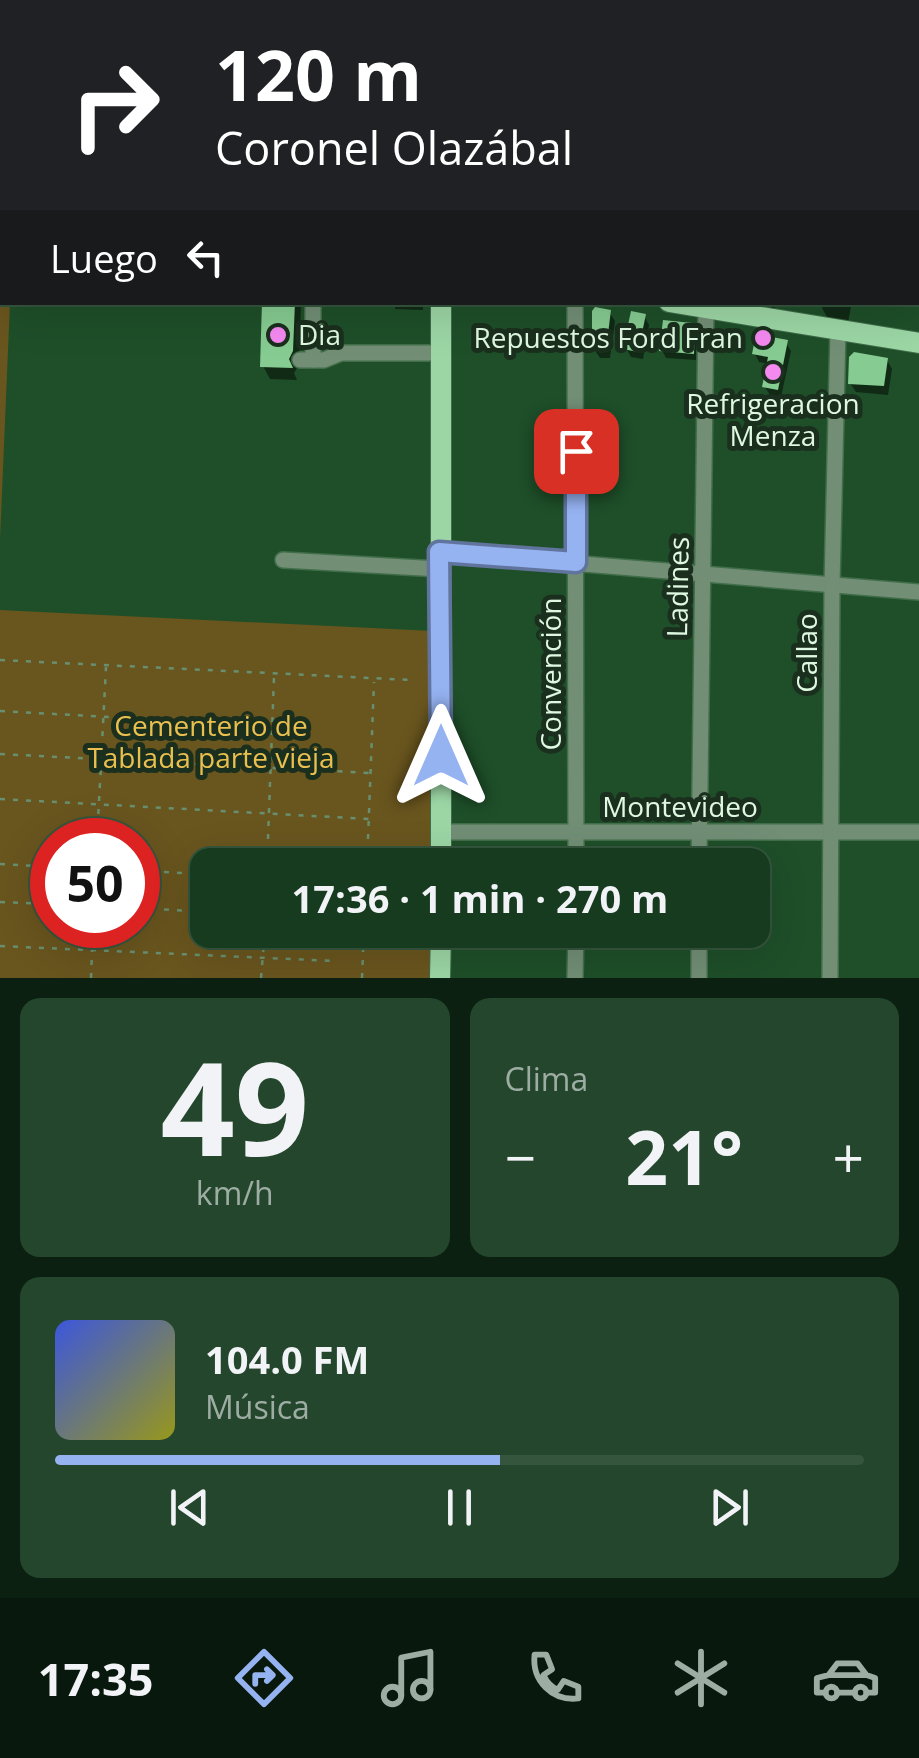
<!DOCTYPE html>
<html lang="es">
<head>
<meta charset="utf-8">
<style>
  :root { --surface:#163b1f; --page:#23462c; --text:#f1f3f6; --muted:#9eada4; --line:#35553d; --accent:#95b2f1 }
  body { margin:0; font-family:"Open Sans",sans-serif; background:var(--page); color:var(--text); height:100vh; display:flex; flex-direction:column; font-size:38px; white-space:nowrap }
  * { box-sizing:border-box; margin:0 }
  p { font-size:32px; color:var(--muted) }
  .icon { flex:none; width:55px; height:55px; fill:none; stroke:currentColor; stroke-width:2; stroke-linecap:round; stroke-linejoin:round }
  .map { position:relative; height:978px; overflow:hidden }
  .panel { display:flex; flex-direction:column; gap:20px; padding:20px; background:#0c2011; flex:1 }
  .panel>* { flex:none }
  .banner { position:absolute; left:0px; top:0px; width:920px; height:305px; box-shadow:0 10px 40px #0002,0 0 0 2px var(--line); background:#202124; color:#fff; overflow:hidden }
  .speed { position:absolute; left:30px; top:818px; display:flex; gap:20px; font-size:50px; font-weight:700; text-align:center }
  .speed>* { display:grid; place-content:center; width:130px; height:130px; border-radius:50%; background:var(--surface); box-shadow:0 10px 40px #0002,0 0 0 2px var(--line); line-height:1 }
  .speed .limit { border:15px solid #d22; background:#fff; color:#111 }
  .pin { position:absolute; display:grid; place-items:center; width:85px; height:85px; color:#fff; margin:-42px; border-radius:20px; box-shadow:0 5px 15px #0006 }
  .me { position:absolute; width:110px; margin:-55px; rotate:0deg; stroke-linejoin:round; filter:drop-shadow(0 0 8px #0008) }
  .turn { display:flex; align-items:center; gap:35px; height:210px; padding:0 50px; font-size:45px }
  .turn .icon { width:130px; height:130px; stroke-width:2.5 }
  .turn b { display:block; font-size:70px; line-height:85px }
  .then { display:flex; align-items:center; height:95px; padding:0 50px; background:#0003; gap:20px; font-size:38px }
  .big { font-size:75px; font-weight:700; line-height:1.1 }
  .panel .widget { flex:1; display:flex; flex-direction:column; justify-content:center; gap:15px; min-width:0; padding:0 35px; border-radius:20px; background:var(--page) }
  .panel .dial { align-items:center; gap:0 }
  .dial b { font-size:130px; line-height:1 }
  .song { display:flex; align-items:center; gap:30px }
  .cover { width:120px; height:120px; border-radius:15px; background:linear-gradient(135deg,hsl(230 70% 55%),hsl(60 70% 35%)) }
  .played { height:10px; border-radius:5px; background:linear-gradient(90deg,var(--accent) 55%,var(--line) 55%) }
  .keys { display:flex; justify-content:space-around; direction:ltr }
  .heat { display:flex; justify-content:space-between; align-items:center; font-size:55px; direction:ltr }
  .panel .tiles { flex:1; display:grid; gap:20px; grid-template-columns:1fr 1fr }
  .widget:last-child { grid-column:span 2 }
  .trip { position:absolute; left:190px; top:848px; width:580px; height:100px; border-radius:20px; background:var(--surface); box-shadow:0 10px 40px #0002,0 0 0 2px var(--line); font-weight:700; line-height:100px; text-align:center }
  .menu { display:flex; height:160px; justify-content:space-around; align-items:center; background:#09180c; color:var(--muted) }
  .menu .icon { width:70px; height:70px }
  .menu .current { color:var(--accent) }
  .menu b { font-size:45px; color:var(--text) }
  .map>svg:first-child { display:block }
  .green { fill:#69551e; fill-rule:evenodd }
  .shadow { fill:#0007 }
  .building { fill:#86cb91 }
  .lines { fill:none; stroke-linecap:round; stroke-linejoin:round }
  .minor-casing { stroke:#416d4a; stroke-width:18 }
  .major-casing { stroke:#416d4a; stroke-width:22 }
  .path { stroke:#689070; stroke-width:2.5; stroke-dasharray:5 8; stroke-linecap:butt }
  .minor { stroke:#728e75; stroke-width:15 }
  .major { stroke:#9cd6a5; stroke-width:20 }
  .route-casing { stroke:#61749d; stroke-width:25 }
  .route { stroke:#95b2f1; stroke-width:18 }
  .poi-dot { fill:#f489f0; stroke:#1b2f1e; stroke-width:4 }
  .labels { text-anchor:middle; stroke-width:10; stroke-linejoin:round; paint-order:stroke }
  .poi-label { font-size:28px; fill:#def8e1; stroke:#1b2f1e; text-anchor:start }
  .street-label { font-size:28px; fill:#def8e1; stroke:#1b2f1e }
  .park-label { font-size:28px; fill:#e9c04f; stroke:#1b2f1e }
</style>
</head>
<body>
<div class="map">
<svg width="919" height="978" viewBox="0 0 919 978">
  <rect width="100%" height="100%" fill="#1e4f29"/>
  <!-- green -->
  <g class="green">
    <polygon points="0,192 2,302 10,303 0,540"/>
    <path d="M0 610 433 631 432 865H208V930H432V978H0ZM52 840H138V925H52Z"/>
  </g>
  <!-- shadow -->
  <g class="shadow">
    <polygon points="0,138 2,138 2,165 0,164"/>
    <polygon points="265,302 301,302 299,365 294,373 297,380 270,379 263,366"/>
    <polygon points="395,302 423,302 423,310 395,309"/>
    <polygon points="743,302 781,302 773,309"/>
    <polygon points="824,302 852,302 848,322 827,317 822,308"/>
    <polygon points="609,312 615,321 610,358 600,358 594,349"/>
    <polygon points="644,316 649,325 643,359 631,357 626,348"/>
    <polygon points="690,326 697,337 696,360 666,358 662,350"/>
    <polygon points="786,343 791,351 781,397 770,395 765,387 769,364 759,362 755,354"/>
    <polygon points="887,360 892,369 888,395 856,392 850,383"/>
  </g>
  <!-- building -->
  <g class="building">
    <polygon points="262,302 295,302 293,351 289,359 293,368 260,367"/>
    <polygon points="595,307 611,310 606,350 592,350 592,311"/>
    <polygon points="631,311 646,314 638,352 623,349"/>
    <polygon points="663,320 692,323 695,327 694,354 659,351"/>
    <polygon points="756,334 788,340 778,390 762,387 768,357 752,354"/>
    <polygon points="854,352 888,358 884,386 848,384 849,357"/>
  </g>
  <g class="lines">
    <!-- minor casing -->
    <g class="minor-casing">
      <g id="minor">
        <polyline points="51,2 51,0"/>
        <polyline points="187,2 188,0"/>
        <polyline points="329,2 330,0"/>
        <polyline points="496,2 497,0"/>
        <polyline points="642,2 642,0"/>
        <polyline points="822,2 823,0"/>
        <polyline points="918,162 919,162"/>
        <polyline points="313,302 313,360"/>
        <polyline points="575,302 576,865"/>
        <polyline points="300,360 324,360 341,353 441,353"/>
        <polyline points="439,552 919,592"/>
        <polyline points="283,560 439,569"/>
        <polyline points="441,832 919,832"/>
        <polyline points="699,865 706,309"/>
        <polyline points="699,930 699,978"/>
        <polyline points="575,978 576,930"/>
        <polyline points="830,978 832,585 838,329"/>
      </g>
    </g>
    <!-- major casing -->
    <g class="major-casing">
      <g id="major">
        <polyline points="0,180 2,180"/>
        <polyline points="441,302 441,865"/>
        <polyline points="669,302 919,343"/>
        <polyline points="440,978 441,930"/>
      </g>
    </g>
    <!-- path -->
    <g class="path">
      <polyline points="0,660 412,680"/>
      <polyline points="0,711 272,726"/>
      <polyline points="0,754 370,773"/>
      <polyline points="0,799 369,819"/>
      <polyline points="97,840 106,667"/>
      <polyline points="0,864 52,867"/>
      <polyline points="267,865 274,677"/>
      <polyline points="367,865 374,682"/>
      <polyline points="138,871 208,874"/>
      <polyline points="0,902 52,904"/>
      <polyline points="138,908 208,912"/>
      <polyline points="0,946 335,961"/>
      <polyline points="91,978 93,925"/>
      <polyline points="261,978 265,930"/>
      <polyline points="362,978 364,930"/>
    </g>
    <!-- minor -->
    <use href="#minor" class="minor"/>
    <!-- major -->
    <use href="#major" class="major"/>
  </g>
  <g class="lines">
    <!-- route casing -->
    <g class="route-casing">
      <polyline id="route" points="441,756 439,552 576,562 576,451"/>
    </g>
    <!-- route -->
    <use href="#route" class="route"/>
  </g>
  <!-- markers -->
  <g class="poi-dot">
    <circle cx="278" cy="335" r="10"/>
    <circle cx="763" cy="338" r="10"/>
    <circle cx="773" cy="372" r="10"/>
  </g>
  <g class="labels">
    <!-- poi labels -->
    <g class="poi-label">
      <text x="298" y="345">Dia</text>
      <text x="743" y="348" text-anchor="end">Repuestos Ford Fran</text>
      <text x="773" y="414" text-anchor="middle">Refrigeracion<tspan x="773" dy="32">Menza</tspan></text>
    </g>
    <!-- street labels -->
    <g class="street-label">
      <text transform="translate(678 587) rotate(-89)" y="10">Ladines</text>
      <text transform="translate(807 653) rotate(-90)" y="10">Callao</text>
      <text transform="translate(551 674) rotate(-90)" y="10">Convención</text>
      <text x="680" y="817">Montevideo</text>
    </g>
    <!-- park labels -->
    <g class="park-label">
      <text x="211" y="736">Cementerio de<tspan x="211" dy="32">Tablada parte vieja</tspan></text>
    </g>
  </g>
</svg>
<div class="speed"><div class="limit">50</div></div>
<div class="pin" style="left:576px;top:451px;background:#d93025"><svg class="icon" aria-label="arrive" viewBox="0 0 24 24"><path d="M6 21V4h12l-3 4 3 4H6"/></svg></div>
<svg class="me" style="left:441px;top:756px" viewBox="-20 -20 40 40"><path d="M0-17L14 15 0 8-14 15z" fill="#95b2f1" stroke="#fff" stroke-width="4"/></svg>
<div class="trip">17:36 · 1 min · 270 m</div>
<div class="banner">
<div class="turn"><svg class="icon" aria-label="right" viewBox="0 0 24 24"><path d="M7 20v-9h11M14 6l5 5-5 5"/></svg><div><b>120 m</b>Coronel Olazábal</div></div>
<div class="then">Luego<svg class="icon" aria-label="left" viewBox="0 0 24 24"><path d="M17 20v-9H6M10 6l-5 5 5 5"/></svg></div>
</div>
</div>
<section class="panel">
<div class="tiles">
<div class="widget dial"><b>49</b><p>km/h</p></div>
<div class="widget"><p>Clima</p>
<div class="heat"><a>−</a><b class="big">21°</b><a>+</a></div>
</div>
<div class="widget">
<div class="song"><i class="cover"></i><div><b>104.0 FM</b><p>Música</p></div></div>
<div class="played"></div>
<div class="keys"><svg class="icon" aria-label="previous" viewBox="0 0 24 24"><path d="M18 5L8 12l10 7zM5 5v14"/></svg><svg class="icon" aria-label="pause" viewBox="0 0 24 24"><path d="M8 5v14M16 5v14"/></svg><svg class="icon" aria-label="next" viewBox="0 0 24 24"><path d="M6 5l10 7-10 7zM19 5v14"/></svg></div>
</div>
</div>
</section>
<nav class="menu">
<b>17:35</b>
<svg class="icon current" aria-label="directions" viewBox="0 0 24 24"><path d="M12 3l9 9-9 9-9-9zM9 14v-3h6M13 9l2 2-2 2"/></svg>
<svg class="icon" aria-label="music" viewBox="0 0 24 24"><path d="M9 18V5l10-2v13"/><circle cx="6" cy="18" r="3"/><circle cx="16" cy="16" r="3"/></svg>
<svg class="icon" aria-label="phone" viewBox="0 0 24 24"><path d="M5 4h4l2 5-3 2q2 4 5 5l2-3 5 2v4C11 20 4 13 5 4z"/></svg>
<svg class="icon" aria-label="climate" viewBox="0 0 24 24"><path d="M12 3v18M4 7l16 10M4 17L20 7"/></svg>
<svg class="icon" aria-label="car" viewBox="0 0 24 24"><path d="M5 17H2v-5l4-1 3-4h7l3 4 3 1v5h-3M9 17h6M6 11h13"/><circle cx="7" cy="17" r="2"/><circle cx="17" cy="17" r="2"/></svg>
</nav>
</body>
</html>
